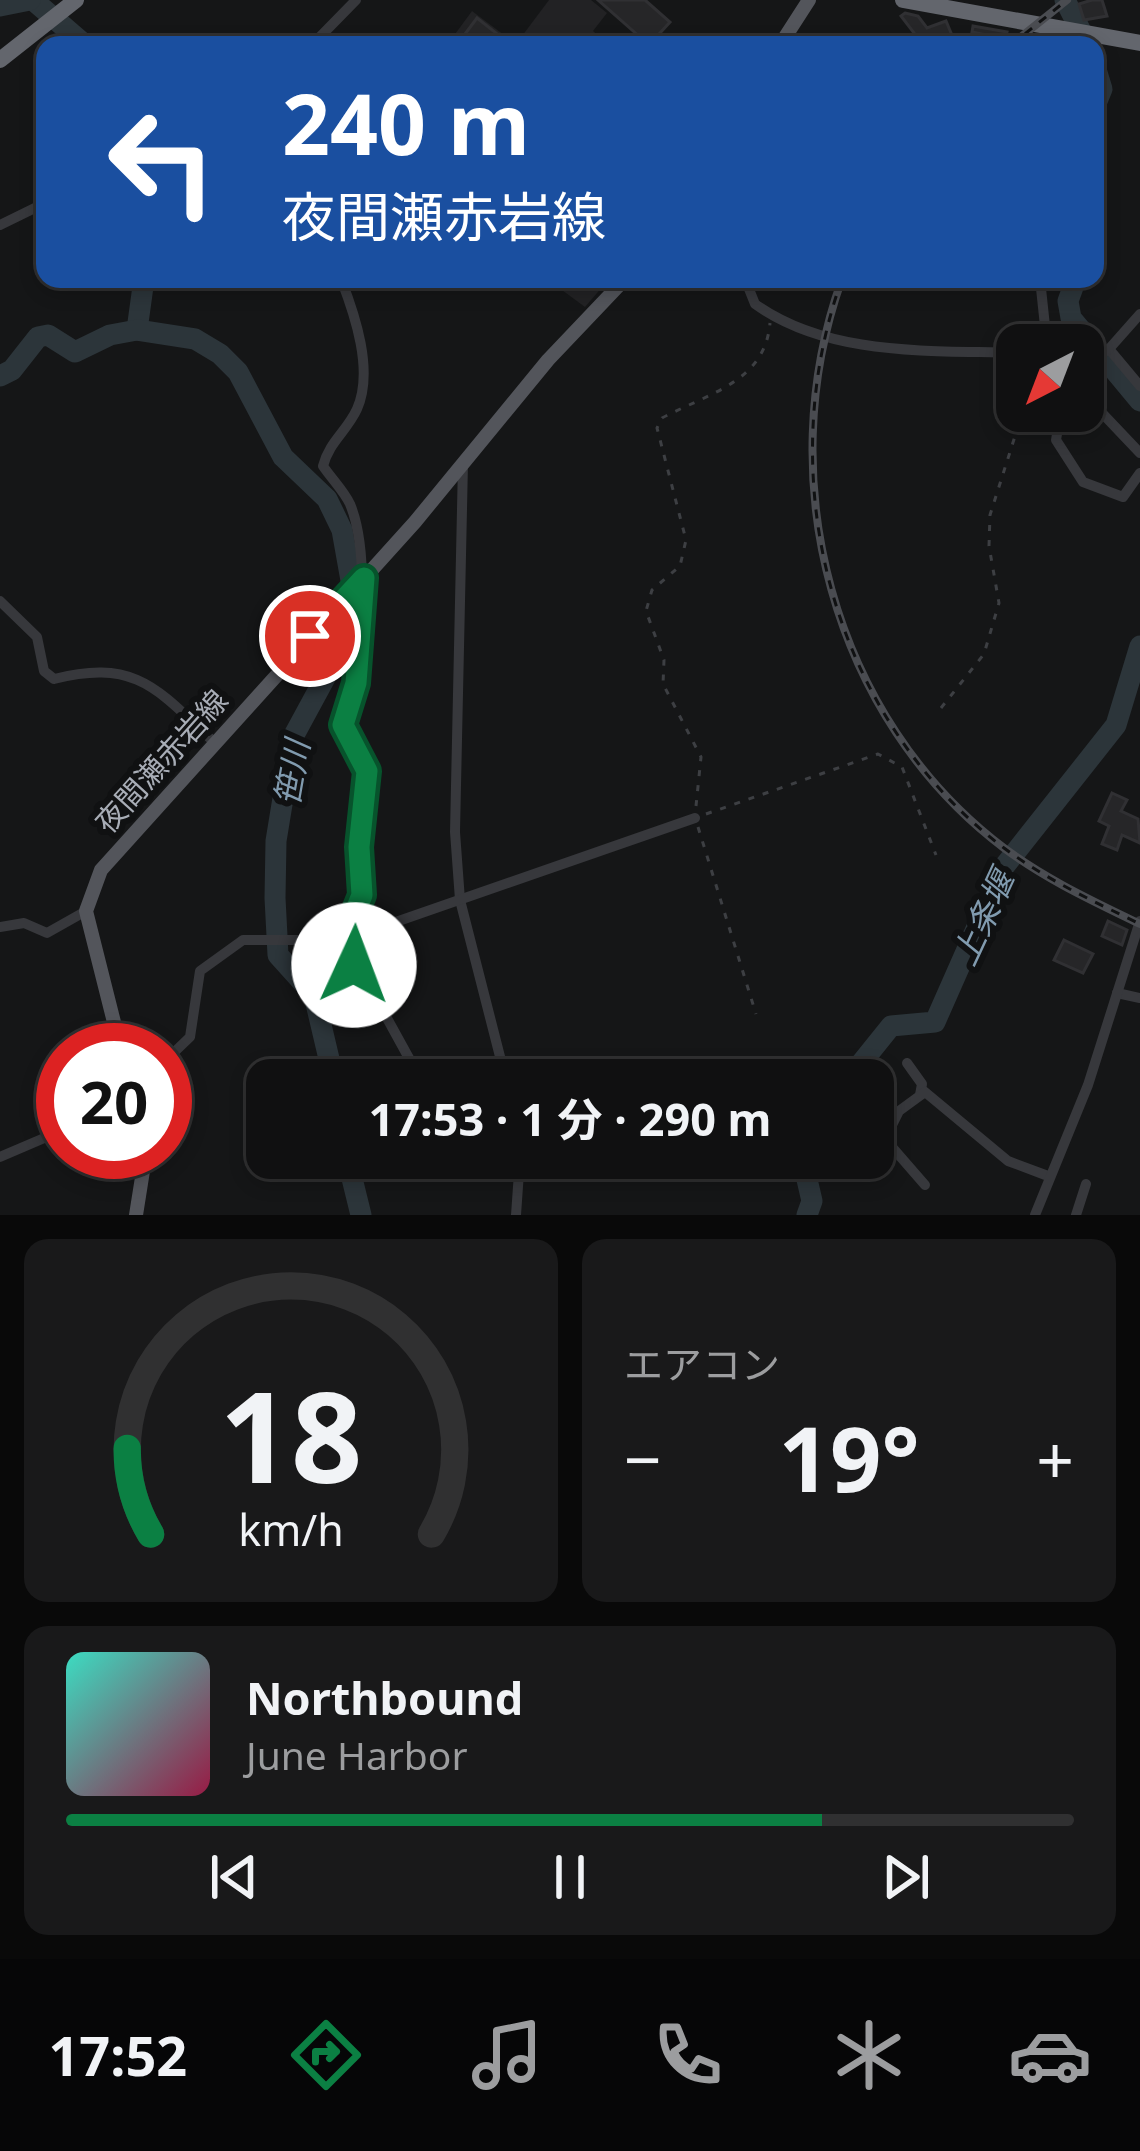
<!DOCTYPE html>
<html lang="ja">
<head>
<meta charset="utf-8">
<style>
  :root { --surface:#101011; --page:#19191a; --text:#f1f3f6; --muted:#9c9d9f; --line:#303031; --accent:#0b8043 }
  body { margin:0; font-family:"Noto Sans","Noto Sans JP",sans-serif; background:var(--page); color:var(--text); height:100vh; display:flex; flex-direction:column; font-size:45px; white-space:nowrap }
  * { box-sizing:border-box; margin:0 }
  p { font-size:39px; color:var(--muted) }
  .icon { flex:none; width:66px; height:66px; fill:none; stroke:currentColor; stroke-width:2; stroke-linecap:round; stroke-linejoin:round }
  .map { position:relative; height:1215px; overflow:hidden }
  .details { display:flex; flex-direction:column; gap:24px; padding:24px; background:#090909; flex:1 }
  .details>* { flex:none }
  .guide { position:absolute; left:36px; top:36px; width:1068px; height:252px; border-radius:24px; box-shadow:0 6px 18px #0003,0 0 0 3px var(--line); background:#1a4fa0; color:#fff; overflow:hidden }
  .needle { width:78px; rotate:222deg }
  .controls { position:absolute; left:996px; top:324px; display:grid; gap:24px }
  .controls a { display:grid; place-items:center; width:108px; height:108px; border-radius:24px; background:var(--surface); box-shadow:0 6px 18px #0003,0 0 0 3px var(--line); font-size:60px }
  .speed { position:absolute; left:36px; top:1023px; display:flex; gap:24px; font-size:60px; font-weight:700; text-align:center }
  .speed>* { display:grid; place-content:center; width:156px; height:156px; border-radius:50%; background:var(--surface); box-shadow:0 6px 18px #0003,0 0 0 3px var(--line); line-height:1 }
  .speed .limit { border:18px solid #d22; background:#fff; color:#111 }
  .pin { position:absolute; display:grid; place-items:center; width:102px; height:102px; color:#fff; margin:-51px; border:6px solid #fff; border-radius:50%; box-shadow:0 3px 12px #0007 }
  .me { position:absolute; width:132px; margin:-66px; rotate:2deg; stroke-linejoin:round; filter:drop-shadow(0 0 9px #0008) }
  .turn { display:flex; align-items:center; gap:42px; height:252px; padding:0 48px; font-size:54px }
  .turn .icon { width:156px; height:156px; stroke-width:2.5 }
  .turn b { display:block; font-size:84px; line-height:102px }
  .big { font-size:90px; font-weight:700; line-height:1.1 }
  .details .widget { flex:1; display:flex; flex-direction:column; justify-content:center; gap:18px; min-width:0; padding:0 42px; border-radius:24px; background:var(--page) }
  .details .dial { align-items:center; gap:0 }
  .dial svg { height:312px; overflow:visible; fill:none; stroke:var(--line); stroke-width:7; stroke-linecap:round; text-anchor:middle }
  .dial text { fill:var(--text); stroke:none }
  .song { display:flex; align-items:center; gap:36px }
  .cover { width:144px; height:144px; border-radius:18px; background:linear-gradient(135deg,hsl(170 70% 55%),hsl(340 70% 35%)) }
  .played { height:12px; border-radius:6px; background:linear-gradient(90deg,var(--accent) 75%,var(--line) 75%) }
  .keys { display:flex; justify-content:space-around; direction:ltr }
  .heat { display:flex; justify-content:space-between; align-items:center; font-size:66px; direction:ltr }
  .details .tiles { flex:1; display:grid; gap:24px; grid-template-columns:1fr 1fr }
  .widget:last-child { grid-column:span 2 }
  .trip { position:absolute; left:246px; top:1059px; width:648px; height:120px; border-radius:24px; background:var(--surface); box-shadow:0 6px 18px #0003,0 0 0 3px var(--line); font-weight:700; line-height:120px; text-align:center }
  .dock { display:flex; height:192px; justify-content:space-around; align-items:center; background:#060607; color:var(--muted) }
  .dock .icon { width:84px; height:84px }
  .dock .selected { color:var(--accent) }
  .dock b { font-size:54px; color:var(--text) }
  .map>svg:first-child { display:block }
  .built { fill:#222224 }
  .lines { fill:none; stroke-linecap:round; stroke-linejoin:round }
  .river { stroke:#2c353a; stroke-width:21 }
  .building { fill:#262628; stroke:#303033; stroke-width:3 }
  .path { stroke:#3d3f43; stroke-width:3; stroke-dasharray:6 9; stroke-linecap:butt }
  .minor { stroke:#37383c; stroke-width:10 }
  .major { stroke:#53555b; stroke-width:14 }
  .highway { stroke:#63666d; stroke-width:16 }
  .rail-casing { stroke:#4a4c51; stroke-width:8 }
  .rail { stroke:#101112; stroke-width:3; stroke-dasharray:9; stroke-linecap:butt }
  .route-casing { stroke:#07532c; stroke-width:30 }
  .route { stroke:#0b8043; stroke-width:21 }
  .labels { text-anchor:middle; stroke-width:12; stroke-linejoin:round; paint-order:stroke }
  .street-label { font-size:30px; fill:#a8adb6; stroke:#101112 }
  .water-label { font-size:33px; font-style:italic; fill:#819baf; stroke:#101112 }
</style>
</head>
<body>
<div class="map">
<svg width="1140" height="1215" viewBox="0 0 1140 1215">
  <rect width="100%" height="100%" fill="#151617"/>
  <!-- built -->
  <g class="built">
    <polygon points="549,0 591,0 607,13 593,31 608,45 447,45 472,11 516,44"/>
    <polygon points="547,279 609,279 585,307"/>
  </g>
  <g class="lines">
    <!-- river -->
    <g class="river">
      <polyline points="33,0 85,45"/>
      <polyline points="1065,0 1088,45"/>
      <polyline points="0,6 30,0"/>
      <polyline points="1095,66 1102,89 1095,106"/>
      <polyline points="1076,279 1068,301 1071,318 1140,401"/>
      <polyline points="137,330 144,279"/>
      <polyline points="0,376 12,370 38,337 48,335 75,352 110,335 137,330 195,339 220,354 238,372 283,457 327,499 342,530 355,603 345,641 293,737 276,841 275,898 278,955 314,995 334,1080"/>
      <polyline points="827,1080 854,1072 891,1026 935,1022 1003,868 1116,725 1140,646"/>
      <polyline points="347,1158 361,1215"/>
      <polyline points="802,1158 812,1201 807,1215"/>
    </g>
  </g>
  <!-- building -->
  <g class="building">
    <polygon points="598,0 645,0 670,22 649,45"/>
    <polygon points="1092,0 1102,0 1107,16 1084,20 1079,4"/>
    <polygon points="905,13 918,16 927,28 946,21 956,45 911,45 918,38 901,16"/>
    <polygon points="477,18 511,45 471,45 462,38"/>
    <polygon points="973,26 1007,32 1005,39 998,45 975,45 987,35 972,32"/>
    <polygon points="1112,793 1127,800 1121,811 1138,819 1140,843 1122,835 1117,850 1102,844 1109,826 1099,821"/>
    <polygon points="1108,921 1127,930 1122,945 1102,936"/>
    <polygon points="1064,940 1093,954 1083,973 1054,960"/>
  </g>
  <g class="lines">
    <!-- path -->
    <g class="path">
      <polyline points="941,708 984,654 999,603 989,546 990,515 1023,411"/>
      <path d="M696 806 701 757 663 684 664 660 646 611 652 590 680 566 686 540 657 428 662 418C709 393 765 382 770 323"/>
      <polyline points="706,814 878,754 902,767 936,855"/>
      <polyline points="698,827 756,1014"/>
    </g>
    <!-- minor -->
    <g class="minor">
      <polyline points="312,45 356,0"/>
      <polyline points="0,225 45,203"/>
      <path d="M341 279C355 315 374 371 357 409 347 431 329 442 323 466 331 478 344 491 350 504 372 557 360 671 343 726L367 771 359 847 362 895 344 940 421 1080"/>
      <path d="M745 279 755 304C829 357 931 350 1017 353"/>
      <polyline points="1040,279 1047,345"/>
      <polyline points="1109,349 1140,386"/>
      <polyline points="1083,365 1109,349 1140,314"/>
      <polyline points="1083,393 1140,453"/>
      <polyline points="1061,411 1056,440 1083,482 1123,497 1140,473"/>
      <polyline points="463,463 455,832 460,900 506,1080"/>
      <path d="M0 601 37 637 44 671 54 679C137 658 158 690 215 743"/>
      <polyline points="0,927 24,923 47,933 86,911"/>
      <polyline points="1117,993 1140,998"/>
      <polyline points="165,1061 190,1037 200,971 243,940 344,940 695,818"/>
      <polyline points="907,1063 922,1084 920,1095"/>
      <polyline points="0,1157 63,1130"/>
      <polyline points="925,1185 885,1139 899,1111 925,1092 1008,1161 1048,1176"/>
      <polyline points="516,1215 520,1158"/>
      <polyline points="1035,1215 1088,1085 1140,921"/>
      <polyline points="1076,1215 1086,1184"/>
    </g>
    <!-- major -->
    <g class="major">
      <polyline points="780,45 809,0"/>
      <polyline points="121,1050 86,911 101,870 415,522 548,360 625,279"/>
      <polyline points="136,1215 146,1152"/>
    </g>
    <!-- highway -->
    <g class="highway">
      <polyline points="903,0 1140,43"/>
      <polyline points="0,60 76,0"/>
    </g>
    <!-- rail casing -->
    <g class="rail-casing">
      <g id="rail">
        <polyline points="1011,45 1067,0"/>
        <path d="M842 279C770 479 832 718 1004 848 1047 880 1093 901 1140 924"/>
      </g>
    </g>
    <!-- rail -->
    <use href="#rail" class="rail"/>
  </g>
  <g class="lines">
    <!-- route casing -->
    <g class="route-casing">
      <polyline id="route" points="310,636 364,578 356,683 343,725 367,771 359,847 362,895 344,940 354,965"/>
    </g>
    <!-- route -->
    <use href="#route" class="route"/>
  </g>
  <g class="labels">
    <!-- street labels -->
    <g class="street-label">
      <text transform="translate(162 762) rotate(-48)" y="10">夜間瀬赤岩線</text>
    </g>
    <!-- water labels -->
    <g class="water-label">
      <text transform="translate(292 773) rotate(-80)" y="12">笹川</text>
      <text transform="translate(983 918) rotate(-65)" y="12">上条堰</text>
    </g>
  </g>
</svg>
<div class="controls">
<a><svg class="needle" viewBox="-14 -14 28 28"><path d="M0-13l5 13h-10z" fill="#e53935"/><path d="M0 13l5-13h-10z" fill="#9c9d9f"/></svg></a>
</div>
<div class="speed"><div class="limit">20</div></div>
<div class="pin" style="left:310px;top:636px;background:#d93025"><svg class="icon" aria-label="arrive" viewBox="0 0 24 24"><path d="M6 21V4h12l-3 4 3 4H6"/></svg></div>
<svg class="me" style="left:354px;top:965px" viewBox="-20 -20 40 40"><circle r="19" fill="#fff"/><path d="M0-13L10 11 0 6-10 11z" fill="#0b8043"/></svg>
<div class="trip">17:53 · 1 分 · 290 m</div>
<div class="guide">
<div class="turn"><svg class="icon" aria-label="left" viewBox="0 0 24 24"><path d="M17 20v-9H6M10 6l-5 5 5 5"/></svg><div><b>240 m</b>夜間瀬赤岩線</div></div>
</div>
</div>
<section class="details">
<div class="tiles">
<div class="widget dial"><svg viewBox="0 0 100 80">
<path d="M14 69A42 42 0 1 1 86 69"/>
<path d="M14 69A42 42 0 0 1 8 47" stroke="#0b8043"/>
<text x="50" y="56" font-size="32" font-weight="700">18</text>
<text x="50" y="72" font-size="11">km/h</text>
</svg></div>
<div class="widget"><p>エアコン</p>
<div class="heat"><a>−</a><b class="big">19°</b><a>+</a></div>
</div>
<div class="widget">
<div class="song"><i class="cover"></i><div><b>Northbound</b><p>June Harbor</p></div></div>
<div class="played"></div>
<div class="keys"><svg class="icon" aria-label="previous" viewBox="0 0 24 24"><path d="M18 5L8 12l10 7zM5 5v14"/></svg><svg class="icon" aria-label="pause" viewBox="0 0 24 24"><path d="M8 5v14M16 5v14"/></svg><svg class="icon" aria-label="next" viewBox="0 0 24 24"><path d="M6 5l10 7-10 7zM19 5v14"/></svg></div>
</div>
</div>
</section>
<nav class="dock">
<b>17:52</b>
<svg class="icon selected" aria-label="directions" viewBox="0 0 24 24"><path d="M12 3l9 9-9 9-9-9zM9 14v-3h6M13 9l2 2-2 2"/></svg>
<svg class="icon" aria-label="music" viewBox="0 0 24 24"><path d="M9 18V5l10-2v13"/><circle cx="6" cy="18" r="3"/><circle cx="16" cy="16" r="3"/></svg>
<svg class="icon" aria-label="phone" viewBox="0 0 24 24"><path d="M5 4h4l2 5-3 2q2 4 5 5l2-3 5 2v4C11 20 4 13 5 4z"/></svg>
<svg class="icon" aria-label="climate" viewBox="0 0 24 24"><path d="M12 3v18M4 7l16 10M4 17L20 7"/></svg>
<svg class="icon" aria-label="car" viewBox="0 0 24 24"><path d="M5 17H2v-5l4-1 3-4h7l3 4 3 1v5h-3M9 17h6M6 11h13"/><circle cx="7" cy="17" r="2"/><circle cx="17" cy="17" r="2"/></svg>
</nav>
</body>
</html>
